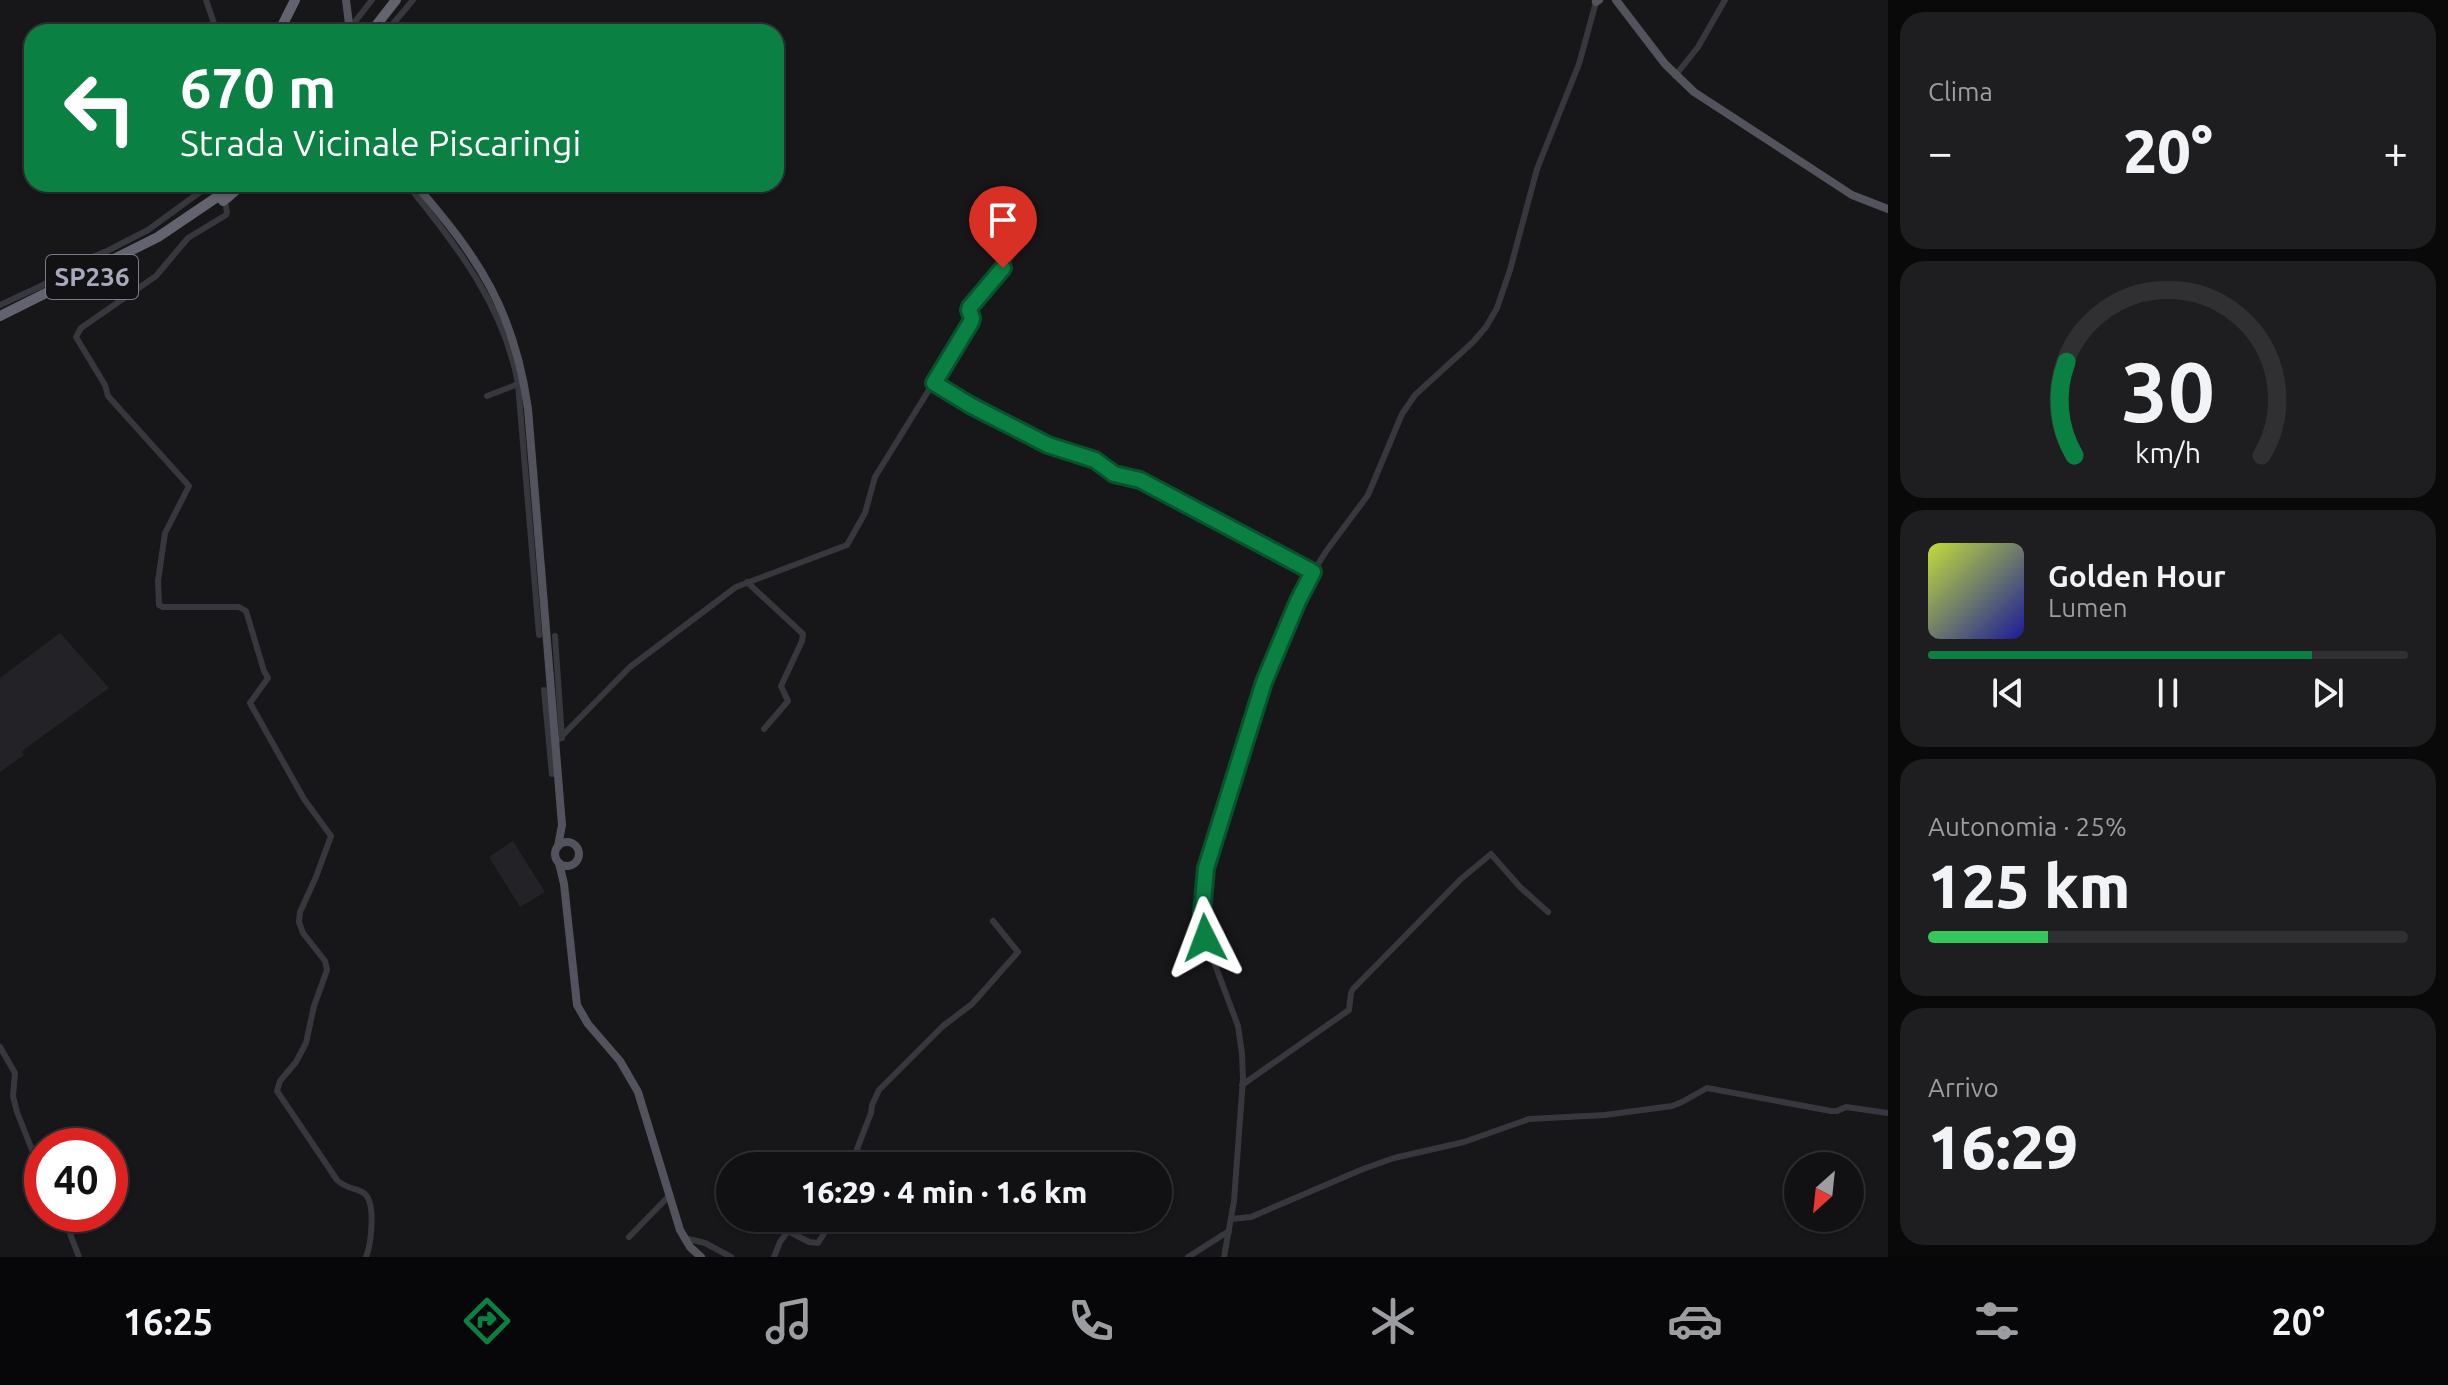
<!DOCTYPE html>
<html lang="it">
<head>
<meta charset="utf-8">
<style>
  :root { --surface:#111013; --page:#1e1e21; --text:#f1f3f6; --muted:#9c9da0; --line:#303033; --accent:#0b8043 }
  body { margin:0; font-family:Ubuntu,sans-serif; background:var(--page); color:var(--text); height:100vh; display:flex; flex-direction:column; font-size:30px; white-space:nowrap }
  * { box-sizing:border-box; margin:0 }
  p { font-size:26px; color:var(--muted) }
  .icon { flex:none; width:44px; height:44px; fill:none; stroke:currentColor; stroke-width:2; stroke-linecap:round; stroke-linejoin:round }
  .map { position:relative; flex:1; overflow:hidden }
  .side { display:flex; flex-direction:column; gap:12px; padding:12px; background:#09090a; width:560px }
  .side>* { flex:none }
  .guide { position:absolute; left:24px; top:24px; width:760px; height:168px; border-radius:24px; box-shadow:0 2px 6px #0004,0 0 0 2px var(--line); background:#0b8043; color:#fff; overflow:hidden }
  .needle { width:52px; rotate:207deg }
  .fabs { position:absolute; left:1784px; top:1152px; display:grid; gap:16px }
  .fabs a { display:grid; place-items:center; width:80px; height:80px; border-radius:50%; background:var(--surface); box-shadow:0 2px 6px #0004,0 0 0 2px var(--line); font-size:40px }
  .speed { position:absolute; left:24px; top:1128px; display:flex; gap:16px; font-size:40px; font-weight:700; text-align:center }
  .speed>* { display:grid; place-content:center; width:104px; height:104px; border-radius:50%; background:var(--surface); box-shadow:0 2px 6px #0004,0 0 0 2px var(--line); line-height:1 }
  .speed .limit { border:12px solid #d22; background:#fff; color:#111 }
  .pin { position:absolute; display:grid; place-items:center; width:68px; height:68px; color:#fff; margin:-82px -34px; border-radius:50% 50% 50% 0; rotate:-45deg; box-shadow:0 0 8px #0007 }
  .pin .icon { rotate:45deg }
  .me { position:absolute; width:88px; margin:-44px; rotate:357deg; stroke-linejoin:round; filter:drop-shadow(0 0 6px #0008) }
  .turn { display:flex; align-items:center; gap:28px; height:168px; padding:0 24px; font-size:36px }
  .turn .icon { width:104px; height:104px; stroke-width:2.5 }
  .turn b { display:block; font-size:56px; line-height:68px }
  .big { font-size:60px; font-weight:800; line-height:1.1 }
  .side .card { flex:1; display:flex; flex-direction:column; justify-content:center; gap:12px; min-width:0; padding:0 28px; border-radius:24px; background:var(--page) }
  .side .dial { align-items:center; gap:0 }
  .dial svg { height:208px; overflow:visible; fill:none; stroke:var(--line); stroke-width:7; stroke-linecap:round; text-anchor:middle }
  .dial text { fill:var(--text); stroke:none }
  .song { display:flex; align-items:center; gap:24px }
  .cover { width:96px; height:96px; border-radius:12px; background:linear-gradient(135deg,hsl(70 70% 55%),hsl(240 70% 35%)) }
  .played { height:8px; border-radius:4px; background:linear-gradient(90deg,var(--accent) 80%,var(--line) 80%) }
  .keys { display:flex; justify-content:space-around; direction:ltr }
  .heat { display:flex; justify-content:space-between; align-items:center; font-size:44px; direction:ltr }
  .charge { height:12px; border-radius:6px; background:linear-gradient(90deg,#34c759 25%,var(--line) 0) }
  .trip { position:absolute; left:716px; top:1152px; width:456px; height:80px; border-radius:40px; background:var(--surface); box-shadow:0 2px 6px #0004,0 0 0 2px var(--line); font-weight:800; line-height:80px; text-align:center }
  .menu { display:flex; height:128px; justify-content:space-around; align-items:center; background:#070608; color:var(--muted) }
  .menu .icon { width:56px; height:56px }
  .menu .on { color:var(--accent) }
  .menu b { font-size:36px; color:var(--text) }
  main { display:flex; flex:1; min-height:0 }
  .map>svg:first-child { display:block }
  .built { fill:#232226 }
  .lines { fill:none; stroke-linecap:round; stroke-linejoin:round }
  .minor { stroke:#37373e; stroke-width:6 }
  .major { stroke:#53535d; stroke-width:8 }
  .highway { stroke:#62636f; stroke-width:10 }
  .highway-bridge { stroke:#62636f; stroke-width:10 }
  .route-casing { stroke:#07532c; stroke-width:20 }
  .route { stroke:#0b8043; stroke-width:14 }
  .labels { text-anchor:middle; stroke-width:8; stroke-linejoin:round; paint-order:stroke }
  .shield { fill:#121114; stroke:#7a7b88; stroke-width:2 }
  .shield-label { font-size:26px; font-weight:bold; fill:#a7a9ba }
</style>
</head>
<body>
<main>
<div class="map">
<svg width="1888" height="1257" viewBox="0 0 1888 1257">
  <rect width="100%" height="100%" fill="#171619"/>
  <!-- built -->
  <g class="built">
    <polygon points="60,633 109,688 22,751 24,755 0,772 0,678"/>
    <polygon points="513,841 545,892 520,907 489,857"/>
  </g>
  <g class="lines">
    <!-- minor -->
    <g class="minor">
      <polyline points="206,0 217,32"/>
      <polyline points="350,28 372,0"/>
      <polyline points="386,32 413,0"/>
      <polyline points="1675,76 1698,47 1725,0"/>
      <path d="M225 184 224 197 227 212 226 215 188 238 156 276 81 328 76 337 105 385 108 396 189 486 165 533 158 581 159 605 163 607H239L246 611 264 671 268 678 250 703 304 799 331 836 316 877 300 912 299 922 303 933 325 961 327 970 314 1006 306 1043 296 1062 280 1081 277 1091 337 1180C347 1190 357 1187 365 1194 376 1204 371 1245 366 1257"/>
      <path d="M413 184 411 189C458 247 505 309 518 384L487 396"/>
      <polyline points="0,305 41,286 85,260 107,251 148,230 211,184"/>
      <polyline points="934,383 970,405 1048,445 1095,460 1114,474 1140,480 1313,572"/>
      <polyline points="518,384 539,635"/>
      <polyline points="747,582 803,634 802,641 781,686 788,701 764,729"/>
      <polyline points="555,636 562,738"/>
      <polyline points="544,690 552,774"/>
      <polyline points="556,742 630,667 736,587 847,545 865,513 875,477 971,322 970,307 1003,268 1033,227"/>
      <polyline points="0,1047 15,1073 13,1096 17,1112 42,1175"/>
      <polyline points="1242,1085 1349,1010 1351,993 1353,989 1461,879 1491,854 1520,887 1548,912"/>
      <polyline points="862,1166 863,1160 857,1149 871,1113 872,1105 879,1090 943,1026 972,1004 1018,952 993,921"/>
      <polyline points="58,1214 69,1231 79,1257"/>
      <polyline points="1231,1219 1251,1217 1363,1169 1394,1158 1464,1142 1529,1119 1605,1115 1672,1106 1682,1102 1707,1088 1831,1111 1837,1111 1846,1107 1888,1113"/>
      <polyline points="629,1237 668,1197"/>
      <polyline points="684,1238 705,1243 731,1257"/>
      <polyline points="774,1257 780,1242 788,1231 809,1242 818,1243 834,1218"/>
      <polyline points="1188,1257 1229,1231"/>
      <polyline points="1224,1257 1234,1201 1243,1079 1242,1054 1238,1026 1205,938 1202,912 1206,868 1264,682 1308,580 1327,550 1368,495 1402,414 1415,395 1473,342 1486,327 1497,308 1510,270 1537,169 1579,64 1596,2"/>
    </g>
    <!-- major -->
    <g class="major">
      <polyline points="346,0 350,32"/>
      <polyline points="1616,0 1665,64 1694,92 1852,195 1888,209"/>
      <polyline points="1596,2 1599,0"/>
      <path d="M415 184C479 258 514 310 528 409L562 825 558 846"/>
      <circle cx="567" cy="854" r="12"/>
      <polyline points="559,863 564,884 577,1005 588,1024 620,1061 638,1092 680,1230 690,1247 701,1257"/>
    </g>
    <!-- highway -->
    <g class="highway">
      <polyline points="279,32 295,0"/>
      <polyline points="371,32 396,0"/>
      <polyline points="228,197 243,184"/>
      <polyline points="0,316 158,237 223,193"/>
    </g>
    <!-- highway-bridge -->
    <polyline class="highway-bridge" points="223,201 228,197"/>
  </g>
  <g class="lines">
    <!-- route casing -->
    <g class="route-casing">
      <polyline id="route" points="1003,268 970,307 969,310 972,318 971,322 934,383 970,405 1048,445 1095,460 1114,474 1140,480 1313,572 1298,601 1264,682 1206,868 1202,912 1205,938"/>
    </g>
    <!-- route -->
    <use href="#route" class="route"/>
  </g>
  <g class="labels">
    <!-- shield labels -->
    <rect class="shield" x="46" y="255" width="92" height="44" rx="6"/>
    <g class="shield-label">
      <text x="92" y="286">SP236</text>
    </g>
  </g>
</svg>
<div class="fabs">
<a><svg class="needle" viewBox="-14 -14 28 28"><path d="M0-13l5 13h-10z" fill="#e53935"/><path d="M0 13l5-13h-10z" fill="#9c9da0"/></svg></a>
</div>
<div class="speed"><div class="limit">40</div></div>
<div class="pin" style="left:1003px;top:268px;background:#d93025"><svg class="icon" aria-label="arrive" viewBox="0 0 24 24"><path d="M6 21V4h12l-3 4 3 4H6"/></svg></div>
<svg class="me" style="left:1205px;top:938px" viewBox="-20 -20 40 40"><path d="M0-17L14 15 0 8-14 15z" fill="#0b8043" stroke="#fff" stroke-width="4"/></svg>
<div class="trip">16:29 · 4 min · 1.6 km</div>
<div class="guide">
<div class="turn"><svg class="icon" aria-label="left" viewBox="0 0 24 24"><path d="M17 20v-9H6M10 6l-5 5 5 5"/></svg><div><b>670 m</b>Strada Vicinale Piscaringi</div></div>
</div>
</div>
<section class="side">
<div class="card"><p>Clima</p>
<div class="heat"><a>−</a><b class="big">20°</b><a>+</a></div>
</div>
<div class="card dial"><svg viewBox="0 0 100 80">
<path d="M14 69A42 42 0 1 1 86 69"/>
<path d="M14 69A42 42 0 0 1 11 33" stroke="#0b8043"/>
<text x="50" y="56" font-size="32" font-weight="700">30</text>
<text x="50" y="72" font-size="11">km/h</text>
</svg></div>
<div class="card">
<div class="song"><i class="cover"></i><div><b>Golden Hour</b><p>Lumen</p></div></div>
<div class="played"></div>
<div class="keys"><svg class="icon" aria-label="previous" viewBox="0 0 24 24"><path d="M18 5L8 12l10 7zM5 5v14"/></svg><svg class="icon" aria-label="pause" viewBox="0 0 24 24"><path d="M8 5v14M16 5v14"/></svg><svg class="icon" aria-label="next" viewBox="0 0 24 24"><path d="M6 5l10 7-10 7zM19 5v14"/></svg></div>
</div>
<div class="card"><p>Autonomia · 25%</p><b class="big">125 km</b><div class="charge"></div></div>
<div class="card"><p>Arrivo</p><b class="big">16:29</b></div>
</section>
</main>
<nav class="menu">
<b>16:25</b>
<svg class="icon on" aria-label="directions" viewBox="0 0 24 24"><path d="M12 3l9 9-9 9-9-9zM9 14v-3h6M13 9l2 2-2 2"/></svg>
<svg class="icon" aria-label="music" viewBox="0 0 24 24"><path d="M9 18V5l10-2v13"/><circle cx="6" cy="18" r="3"/><circle cx="16" cy="16" r="3"/></svg>
<svg class="icon" aria-label="phone" viewBox="0 0 24 24"><path d="M5 4h4l2 5-3 2q2 4 5 5l2-3 5 2v4C11 20 4 13 5 4z"/></svg>
<svg class="icon" aria-label="climate" viewBox="0 0 24 24"><path d="M12 3v18M4 7l16 10M4 17L20 7"/></svg>
<svg class="icon" aria-label="car" viewBox="0 0 24 24"><path d="M5 17H2v-5l4-1 3-4h7l3 4 3 1v5h-3M9 17h6M6 11h13"/><circle cx="7" cy="17" r="2"/><circle cx="17" cy="17" r="2"/></svg>
<svg class="icon" aria-label="filters" viewBox="0 0 24 24"><path d="M4 7h16M4 17h16"/><circle cx="9" cy="7" r="2"/><circle cx="15" cy="17" r="2"/></svg>
<b>20°</b>
</nav>
</body>
</html>
